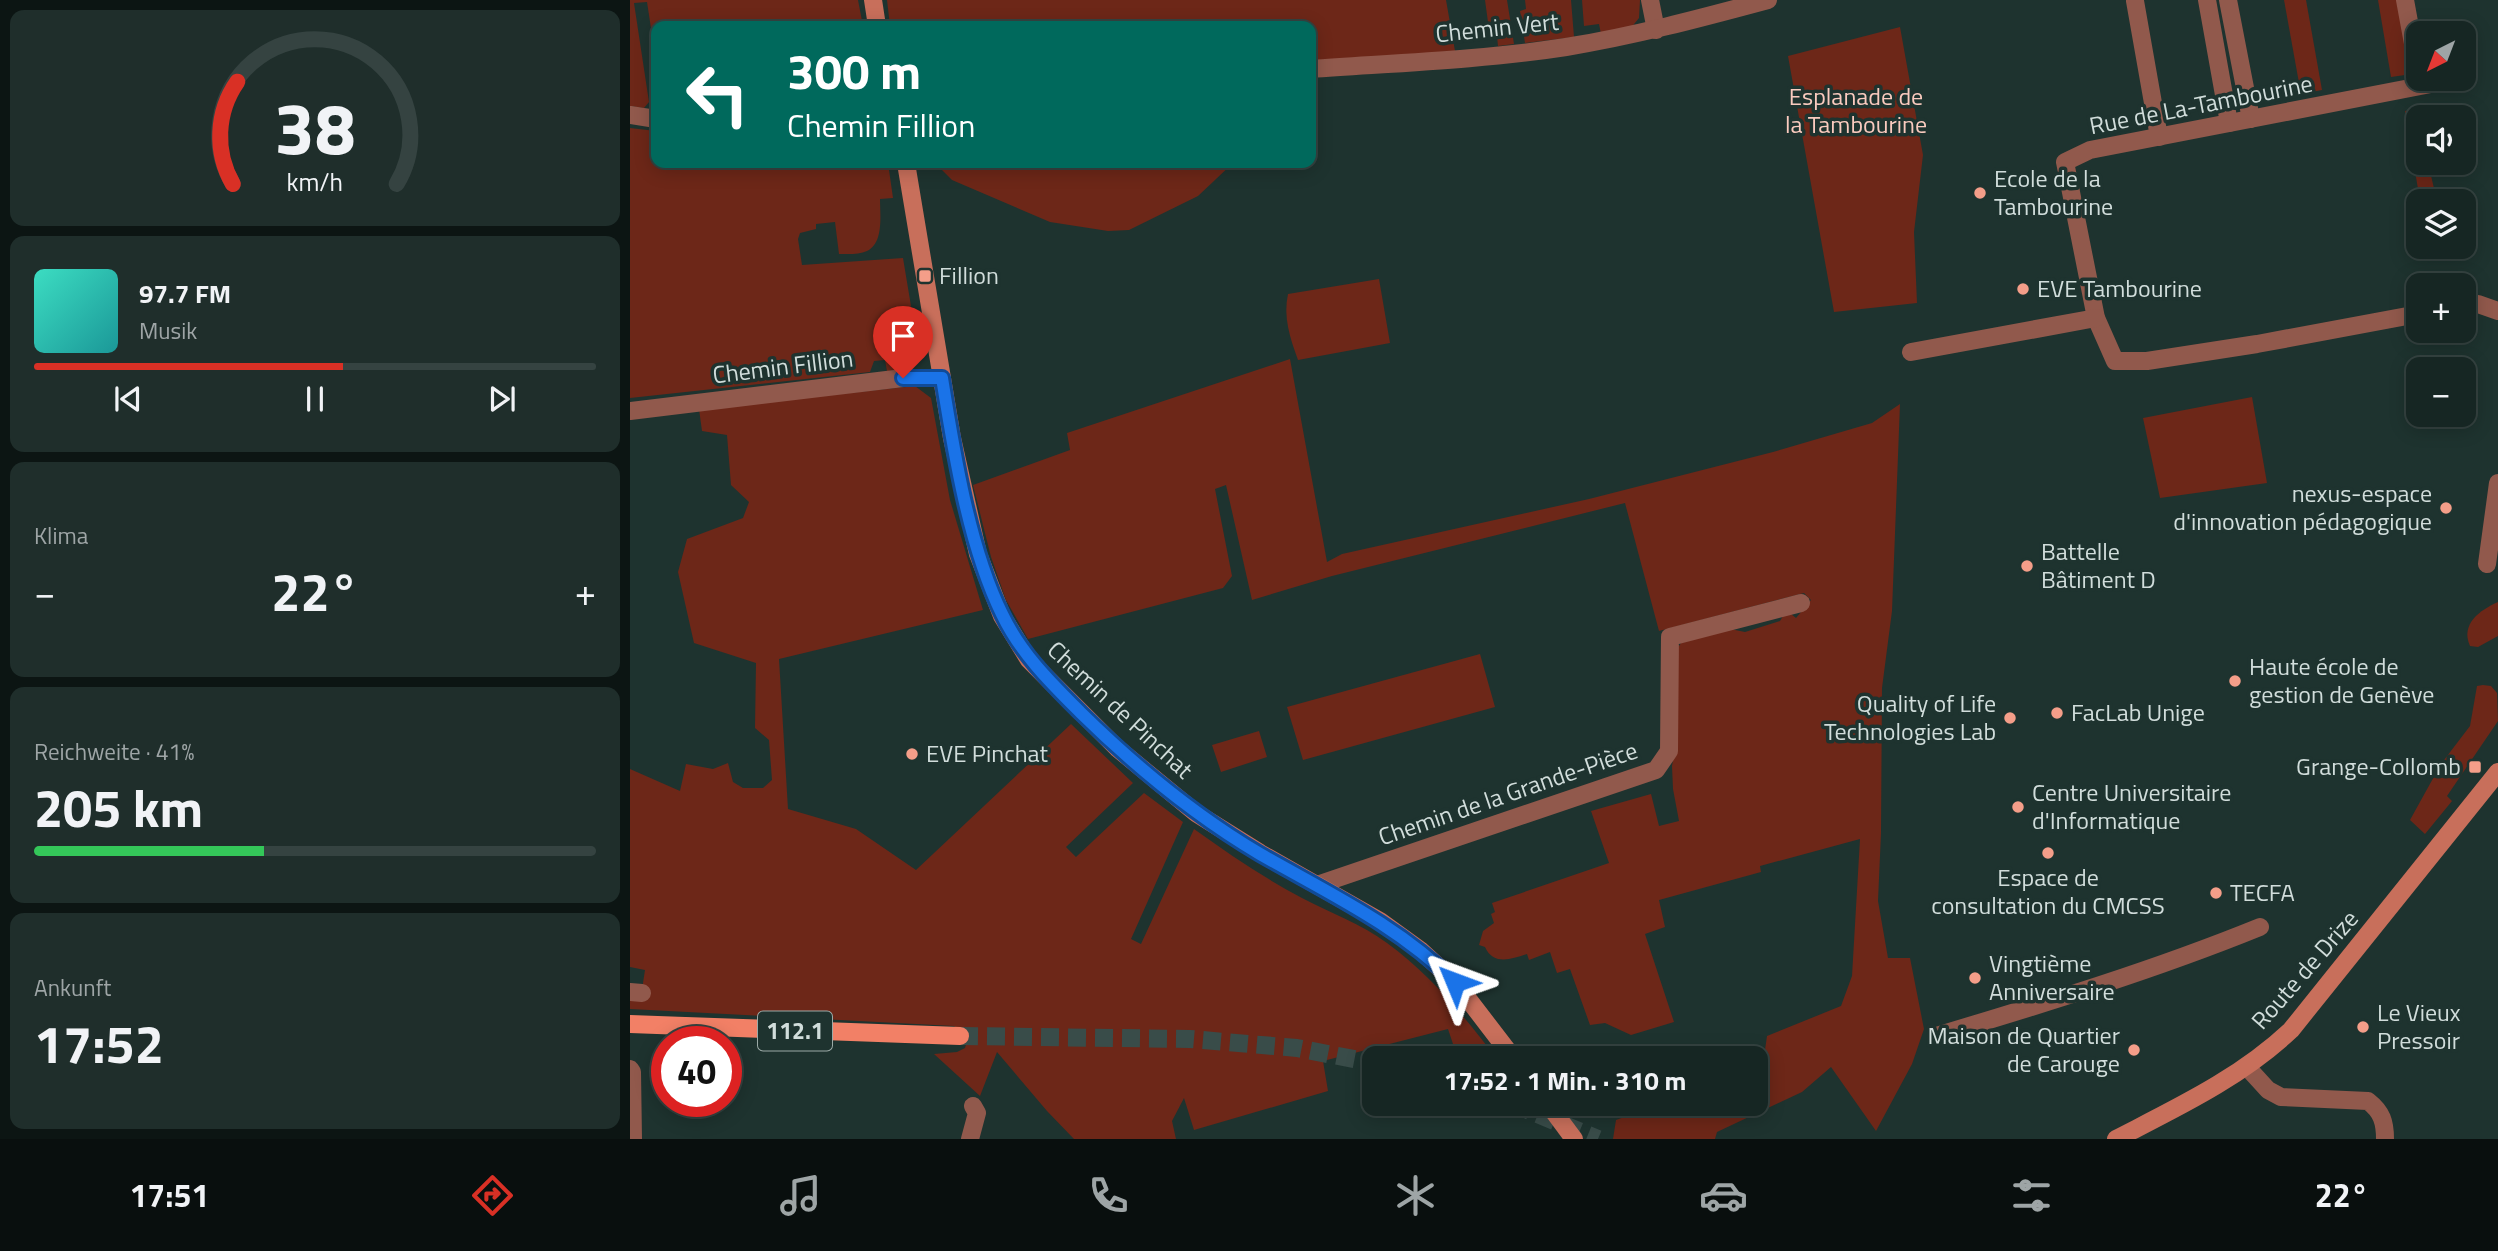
<!DOCTYPE html>
<html lang="de">
<head>
<meta charset="utf-8">
<style>
  :root { --surface:#162623; --page:#1f2e2b; --text:#f1f3f6; --muted:#9ea5a6; --line:#354341; --accent:#d93025 }
  body { margin:0; font-family:"Titillium Web",sans-serif; background:var(--page); color:var(--text); height:100vh; display:flex; flex-direction:column; font-size:26px; white-space:nowrap }
  * { box-sizing:border-box; margin:0 }
  p { font-size:23px; color:var(--muted) }
  .icon { flex:none; width:38px; height:38px; fill:none; stroke:currentColor; stroke-width:2; stroke-linecap:round; stroke-linejoin:round }
  .map { position:relative; flex:1; overflow:hidden }
  .sheet { display:flex; flex-direction:column; gap:10px; padding:10px; background:#0c1513; width:630px }
  .sheet>* { flex:none }
  .hud { position:absolute; left:21px; top:21px; width:665px; height:147px; border-radius:14px; box-shadow:0 4px 18px #0003,0 0 0 2px var(--line); background:#00695c; color:#fff; overflow:hidden }
  .needle { width:46px; rotate:222deg }
  .controls { position:absolute; left:1776px; top:21px; display:grid; gap:14px }
  .controls a { display:grid; place-items:center; width:70px; height:70px; border-radius:14px; background:var(--surface); box-shadow:0 4px 18px #0003,0 0 0 2px var(--line); font-size:35px }
  .speed { position:absolute; left:21px; top:1026px; display:flex; gap:14px; font-size:35px; font-weight:700; text-align:center }
  .speed>* { display:grid; place-content:center; width:91px; height:91px; border-radius:50%; background:var(--surface); box-shadow:0 4px 18px #0003,0 0 0 2px var(--line); line-height:1 }
  .speed .limit { border:10px solid #d22; background:#fff; color:#111 }
  .pin { position:absolute; display:grid; place-items:center; width:60px; height:60px; color:#fff; margin:-72px -30px; border-radius:50% 50% 50% 0; rotate:-45deg; box-shadow:0 0 7px #0007 }
  .pin .icon { rotate:45deg }
  .me { position:absolute; width:77px; margin:-38px; rotate:314deg; stroke-linejoin:round; filter:drop-shadow(0 0 5px #0008) }
  .turn { display:flex; align-items:center; gap:24px; height:147px; padding:0 21px; font-size:32px }
  .turn .icon { width:91px; height:91px; stroke-width:2.5 }
  .turn b { display:block; font-size:49px; line-height:60px }
  .big { font-size:52px; font-weight:700; line-height:1.1 }
  .sheet .card { flex:1; display:flex; flex-direction:column; justify-content:center; gap:10px; min-width:0; padding:0 24px; border-radius:14px; background:var(--page) }
  .sheet .dial { align-items:center; gap:0 }
  .dial svg { height:182px; overflow:visible; fill:none; stroke:var(--line); stroke-width:7; stroke-linecap:round; text-anchor:middle }
  .dial text { fill:var(--text); stroke:none }
  .song { display:flex; align-items:center; gap:21px }
  .cover { width:84px; height:84px; border-radius:10px; background:linear-gradient(135deg,hsl(170 70% 55%),hsl(180 70% 35%)) }
  .played { height:7px; border-radius:4px; background:linear-gradient(90deg,var(--accent) 55%,var(--line) 55%) }
  .keys { display:flex; justify-content:space-around; direction:ltr }
  .heat { display:flex; justify-content:space-between; align-items:center; font-size:38px; direction:ltr }
  .charge { height:10px; border-radius:5px; background:linear-gradient(90deg,#34c759 41%,var(--line) 0) }
  .trip { position:absolute; left:732px; top:1046px; width:406px; height:70px; border-radius:14px; background:var(--surface); box-shadow:0 4px 18px #0003,0 0 0 2px var(--line); font-weight:700; line-height:70px; text-align:center }
  .menu { display:flex; height:112px; justify-content:space-around; align-items:center; background:#090f0e; color:var(--muted) }
  .menu .icon { width:49px; height:49px }
  .menu .active { color:var(--accent) }
  .menu b { font-size:32px; color:var(--text) }
  main { display:flex; flex:1; min-height:0 }
  .map>svg:first-child { display:block }
  .green { fill:#6d2718 }
  .lines { fill:none; stroke-linecap:round; stroke-linejoin:round }
  .primary-tunnel { stroke:#394c49; stroke-width:18; stroke-dasharray:18 9; stroke-linecap:butt }
  .street { stroke:#91594c; stroke-width:18 }
  .secondary { stroke:#c86f5b; stroke-width:18 }
  .primary { stroke:#f28066; stroke-width:18 }
  .route-casing { stroke:#114b97; stroke-width:18 }
  .route { stroke:#1a73e8; stroke-width:12 }
  .poi-dot { fill:#f49e89; stroke:#1e332f; stroke-width:2.5 }
  .labels { text-anchor:middle; stroke-width:7; stroke-linejoin:round; paint-order:stroke }
  .shield { fill:#1e332f; stroke:#9baaa7; stroke-width:2 }
  .shield-label { font-size:23px; font-weight:bold; fill:#d1dddb }
  .street-label { font-size:24px; fill:#d1dddb; stroke:#1e332f }
  .park-label { font-size:24px; fill:#facbbf; stroke:#1e332f }
  .poi-label { font-size:24px; fill:#d1dddb; stroke:#1e332f; text-anchor:start }
</style>
</head>
<body>
<main>
<section class="sheet">
<div class="card dial"><svg viewBox="0 0 100 80">
<path d="M14 69A42 42 0 1 1 86 69"/>
<path d="M14 69A42 42 0 0 1 16 24" stroke="#d93025"/>
<text x="50" y="56" font-size="32" font-weight="700">38</text>
<text x="50" y="72" font-size="11">km/h</text>
</svg></div>
<div class="card">
<div class="song"><i class="cover"></i><div><b>97.7 FM</b><p>Musik</p></div></div>
<div class="played"></div>
<div class="keys"><svg class="icon" aria-label="previous" viewBox="0 0 24 24"><path d="M18 5L8 12l10 7zM5 5v14"/></svg><svg class="icon" aria-label="pause" viewBox="0 0 24 24"><path d="M8 5v14M16 5v14"/></svg><svg class="icon" aria-label="next" viewBox="0 0 24 24"><path d="M6 5l10 7-10 7zM19 5v14"/></svg></div>
</div>
<div class="card"><p>Klima</p>
<div class="heat"><a>−</a><b class="big">22°</b><a>+</a></div>
</div>
<div class="card"><p>Reichweite · 41%</p><b class="big">205 km</b><div class="charge"></div></div>
<div class="card"><p>Ankunft</p><b class="big">17:52</b></div>
</section>
<div class="map">
<svg width="1868" height="1139" viewBox="0 0 1868 1139">
  <rect width="100%" height="100%" fill="#1e332f"/>
  <!-- green -->
  <g class="green">
    <polygon points="0,0 228,0 233,26 26,26 26,61 17,2 4,3 19,102 14,108 0,106"/>
    <polygon points="257,0 816,0 825,51 681,62 681,26 260,26"/>
    <polygon points="855,0 877,0 884,44 868,46 867,36 860,37"/>
    <polygon points="895,0 941,0 944,37 895,43 890,11 896,9"/>
    <polygon points="952,0 1010,0 1009,18 1000,29 971,34 969,24 954,26"/>
    <polygon points="1654,0 1676,0 1692,90 1671,94"/>
    <polygon points="1748,0 1769,0 1782,74 1761,77"/>
    <polygon points="1270,27 1293,155 1284,232 1287,303 1204,312 1158,56"/>
    <polygon points="1791,108 1792,117 1788,117 1788,163 1798,163 1807,201 1790,201 1775,111"/>
    <path d="M0 128 26 131V163H258L263 198 250 199C250 215 254 243 237 251 229 255 217 254 209 254L205 222 186 224V229L170 233 168 239 172 265 273 258 289 354C283 369 272 370 257 371L255 360 244 361 240 372 0 398Z"/>
    <polygon points="305,163 603,163 568,196 499,230 478,231 420,222 322,180"/>
    <path d="M749 279 760 343 668 360C660 338 653 317 658 294Z"/>
    <path d="M660 359 697 562 712 554 959 499 1143 452 1242 423 1270 404 1262 611 1252 688 1251 833 1248 901 1258 958H1280L1294 1029 1282 1064 1246 1131 1201 1067 1172 1092 1087 1132 1085 1139H983L986 1120 1030 1104H1125V1065L1134 1057 1137 1036 1211 1006 1222 976 1230 839 1130 866 1131 872 1029 900 1035 927 1015 934 1044 1022 1001 1035 975 1023 960 1025 940 969 927 973 920 952 899 960 897 954C880 960 863 965 855 947L849 945 853 931 864 923 861 914 865 912 862 903 979 863 961 811 1021 794 1029 826 1049 821 1043 789 1042 766 1047 738V649L1051 643 1100 629 1115 632 1150 621 1153 616 1161 614 1166 618 1181 600 1174 593 1029 631 995 503 702 576 622 600 596 485 585 489 602 576 593 588 398 639 376 600 361 557 343 485 440 450 437 433Z"/>
    <path d="M285 386 301 398 320 500 353 610 149 659 158 809 226 829 286 870 441 724 503 783 436 847 446 857 514 793 553 822 501 939 511 944 564 829C599 854 634 878 672 898 699 912 733 925 757 943 801 975 834 1016 867 1059H828L818 1029 693 1061 698 1091 564 1130 554 1098 542 1121 546 1139H444L417 1111 367 1052 350 1096 304 1054 327 1052 335 1048 338 1037 324 1026 0 1009V995L11 996 15 970 0 967V769L50 791 56 764 83 769 98 763 103 782 113 788H133L142 780 139 740 125 728 126 663 64 643 48 572 57 539 113 518 119 502 101 485 97 435 72 431 69 409Z"/>
    <polygon points="1622,397 1637,483 1530,498 1513,418"/>
    <path d="M1868 602V636L1848 647 1840 646C1830 624 1850 610 1868 602Z"/>
    <polygon points="850,654 865,707 673,760 657,707"/>
    <polygon points="1853,685 1861,686 1867,693 1868,721 1817,796 1822,801 1795,834 1780,820 1811,764 1840,726 1847,686"/>
    <polygon points="629,731 637,757 591,772 582,745"/>
  </g>
  <g class="lines">
    <!-- primary-tunnel -->
    <g class="primary-tunnel">
      <polyline points="330,1036 560,1039 667,1048 744,1063"/>
      <polyline points="883,1104 968,1139"/>
    </g>
    <!-- street -->
    <g class="street">
      <polyline points="1020,0 1026,30"/>
      <polyline points="1577,0 1599,123"/>
      <polyline points="1598,0 1621,119"/>
      <polyline points="1775,0 1788,71"/>
      <polyline points="1505,1 1529,137"/>
      <path d="M681 69C765 63 852 60 936 47 1004 36 1071 18 1138 0"/>
      <polyline points="0,115 26,119"/>
      <polyline points="1834,305 1848,304 1868,311"/>
      <polyline points="1788,314 1627,344 1517,361 1485,361 1466,318 1435,162 1460,150 1811,82"/>
      <polyline points="1281,352 1466,318"/>
      <polyline points="0,411 273,378 312,378"/>
      <polyline points="1857,564 1868,483"/>
      <polyline points="687,885 1026,770 1039,751 1040,637 1171,603"/>
      <polyline points="0,992 12,993"/>
      <path d="M1306 1036C1416 1003 1524 970 1630 927"/>
      <path d="M1617 1067 1638 1090 1651 1097 1738 1101C1752 1112 1755 1122 1755 1139"/>
      <polyline points="0,1069 2,1072 3,1139"/>
      <polyline points="340,1139 347,1113 343,1106"/>
    </g>
    <!-- secondary -->
    <g class="secondary">
      <polyline points="243,0 247,26"/>
      <polyline points="276,163 322,438 348,554 372,616 399,660 487,748 566,813 630,853 750,921 790,950 825,982 884,1059"/>
      <polyline points="918,1104 944,1139"/>
      <path d="M1486 1139C1548 1107 1610 1078 1661 1030L1868 772"/>
    </g>
    <!-- primary -->
    <polyline class="primary" points="0,1024 330,1036"/>
  </g>
  <g class="lines">
    <!-- route casing -->
    <g class="route-casing">
      <path id="route" d="M273 378H312C324 453 339 547 372 614 391 654 421 683 451 713 506 767 564 815 630 854 700 894 767 925 825 982"/>
    </g>
    <!-- route -->
    <use href="#route" class="route"/>
  </g>
  <!-- markers -->
  <g class="poi-dot">
    <circle cx="1350" cy="193" r="7"/>
    <rect x="288" y="269" width="14" height="14" rx="3.5"/>
    <circle cx="1393" cy="289" r="7"/>
    <circle cx="1816" cy="508" r="7"/>
    <circle cx="1397" cy="566" r="7"/>
    <circle cx="1605" cy="681" r="7"/>
    <circle cx="1427" cy="713" r="7"/>
    <circle cx="1380" cy="718" r="7"/>
    <circle cx="282" cy="754" r="7"/>
    <rect x="1838" y="760" width="14" height="14" rx="3.5"/>
    <circle cx="1388" cy="807" r="7"/>
    <circle cx="1418" cy="853" r="7"/>
    <circle cx="1586" cy="893" r="7"/>
    <circle cx="1345" cy="978" r="7"/>
    <circle cx="1733" cy="1027" r="7"/>
    <circle cx="1504" cy="1050" r="7"/>
  </g>
  <g class="labels">
    <!-- shield labels -->
    <rect class="shield" x="128" y="1011.5" width="74" height="39" rx="5"/>
    <g class="shield-label">
      <text x="165" y="1039">112.1</text>
    </g>
    <!-- street labels -->
    <g class="street-label">
      <text transform="translate(867 28) rotate(-6)" y="8">Chemin Vert</text>
      <text transform="translate(1571 105) rotate(-11)" y="8">Rue de La-Tambourine</text>
      <text transform="translate(153 367) rotate(-7)" y="8">Chemin Fillion</text>
      <text transform="translate(490 710) rotate(43)" y="8">Chemin de Pinchat</text>
      <text transform="translate(878 794) rotate(-19)" y="8">Chemin de la Grande-Pièce</text>
      <text transform="translate(1675 970) rotate(-49)" y="8">Route de Drize</text>
    </g>
    <!-- park labels -->
    <g class="park-label">
      <text x="1226" y="105">Esplanade de<tspan x="1226" dy="28">la Tambourine</tspan></text>
    </g>
    <!-- poi labels -->
    <g class="poi-label">
      <text x="1364" y="187">Ecole de la<tspan x="1364" dy="28">Tambourine</tspan></text>
      <text x="309" y="284">Fillion</text>
      <text x="1407" y="297">EVE Tambourine</text>
      <text x="1802" y="502" text-anchor="end">nexus-espace<tspan x="1802" dy="28">d'innovation pédagogique</tspan></text>
      <text x="1411" y="560">Battelle<tspan x="1411" dy="28">Bâtiment D</tspan></text>
      <text x="1619" y="675">Haute école de<tspan x="1619" dy="28">gestion de Genève</tspan></text>
      <text x="1366" y="712" text-anchor="end">Quality of Life<tspan x="1366" dy="28">Technologies Lab</tspan></text>
      <text x="1441" y="721">FacLab Unige</text>
      <text x="296" y="762">EVE Pinchat</text>
      <text x="1831" y="775" text-anchor="end">Grange-Collomb</text>
      <text x="1402" y="801">Centre Universitaire<tspan x="1402" dy="28">d'Informatique</tspan></text>
      <text x="1418" y="886" text-anchor="middle">Espace de<tspan x="1418" dy="28">consultation du CMCSS</tspan></text>
      <text x="1600" y="901">TECFA</text>
      <text x="1359" y="972">Vingtième<tspan x="1359" dy="28">Anniversaire</tspan></text>
      <text x="1747" y="1021">Le Vieux<tspan x="1747" dy="28">Pressoir</tspan></text>
      <text x="1490" y="1044" text-anchor="end">Maison de Quartier<tspan x="1490" dy="28">de Carouge</tspan></text>
    </g>
  </g>
</svg>
<div class="controls">
<a><svg class="needle" viewBox="-14 -14 28 28"><path d="M0-13l5 13h-10z" fill="#e53935"/><path d="M0 13l5-13h-10z" fill="#9ea5a6"/></svg></a>
<a><svg class="icon" aria-label="sound" viewBox="0 0 24 24"><path d="M4 9h4l5-4v14l-5-4H4zM17 9q2 3 0 6"/></svg></a>
<a><svg class="icon" aria-label="layers" viewBox="0 0 24 24"><path d="M12 4l9 5-9 5-9-5zM3 14l9 5 9-5"/></svg></a>
<a>+</a>
<a>−</a>
</div>
<div class="speed"><div class="limit">40</div></div>
<div class="pin" style="left:273px;top:378px;background:#d93025"><svg class="icon" aria-label="arrive" viewBox="0 0 24 24"><path d="M6 21V4h12l-3 4 3 4H6"/></svg></div>
<svg class="me" style="left:825px;top:982px" viewBox="-20 -20 40 40"><path d="M0-17L14 15 0 8-14 15z" fill="#1a73e8" stroke="#fff" stroke-width="4"/></svg>
<div class="trip">17:52 · 1 Min. · 310 m</div>
<div class="hud">
<div class="turn"><svg class="icon" aria-label="left" viewBox="0 0 24 24"><path d="M17 20v-9H6M10 6l-5 5 5 5"/></svg><div><b>300 m</b>Chemin Fillion</div></div>
</div>
</div>
</main>
<nav class="menu">
<b>17:51</b>
<svg class="icon active" aria-label="directions" viewBox="0 0 24 24"><path d="M12 3l9 9-9 9-9-9zM9 14v-3h6M13 9l2 2-2 2"/></svg>
<svg class="icon" aria-label="music" viewBox="0 0 24 24"><path d="M9 18V5l10-2v13"/><circle cx="6" cy="18" r="3"/><circle cx="16" cy="16" r="3"/></svg>
<svg class="icon" aria-label="phone" viewBox="0 0 24 24"><path d="M5 4h4l2 5-3 2q2 4 5 5l2-3 5 2v4C11 20 4 13 5 4z"/></svg>
<svg class="icon" aria-label="climate" viewBox="0 0 24 24"><path d="M12 3v18M4 7l16 10M4 17L20 7"/></svg>
<svg class="icon" aria-label="car" viewBox="0 0 24 24"><path d="M5 17H2v-5l4-1 3-4h7l3 4 3 1v5h-3M9 17h6M6 11h13"/><circle cx="7" cy="17" r="2"/><circle cx="17" cy="17" r="2"/></svg>
<svg class="icon" aria-label="filters" viewBox="0 0 24 24"><path d="M4 7h16M4 17h16"/><circle cx="9" cy="7" r="2"/><circle cx="15" cy="17" r="2"/></svg>
<b>22°</b>
</nav>
</body>
</html>
